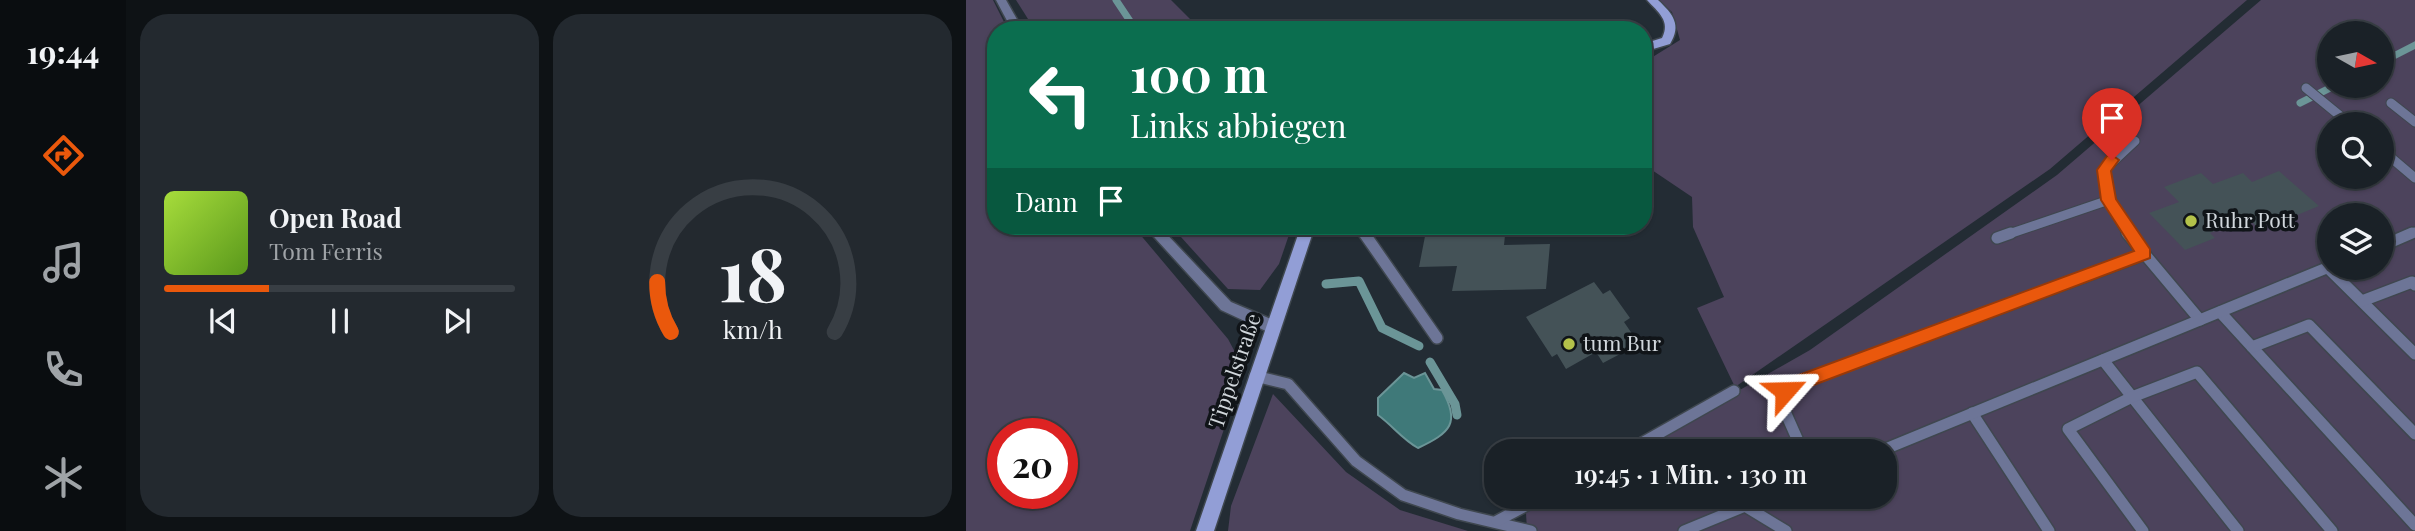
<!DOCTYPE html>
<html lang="de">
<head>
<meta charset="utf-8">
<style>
  :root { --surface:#1a2127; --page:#23292f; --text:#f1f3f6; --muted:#9fa3a7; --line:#383e44; --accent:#ea580c }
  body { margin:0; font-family:"Playfair Display",serif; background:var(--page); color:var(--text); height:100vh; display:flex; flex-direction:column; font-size:26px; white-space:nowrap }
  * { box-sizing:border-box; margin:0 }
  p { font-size:23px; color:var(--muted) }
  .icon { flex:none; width:38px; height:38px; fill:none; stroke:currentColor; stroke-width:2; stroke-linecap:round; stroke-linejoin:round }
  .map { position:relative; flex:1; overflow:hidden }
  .side { display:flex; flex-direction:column; gap:14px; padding:14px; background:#0e1215; width:840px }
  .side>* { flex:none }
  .top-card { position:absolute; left:21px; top:21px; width:665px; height:214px; border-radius:28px; box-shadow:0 2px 5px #0004,0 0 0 2px var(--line); background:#0b6e4f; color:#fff; overflow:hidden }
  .needle { width:46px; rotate:99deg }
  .fabs { position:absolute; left:1351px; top:21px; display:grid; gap:14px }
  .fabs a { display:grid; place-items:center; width:77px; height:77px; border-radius:50%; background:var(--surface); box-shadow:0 2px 5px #0004,0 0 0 2px var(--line); font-size:35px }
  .speed { position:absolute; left:21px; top:418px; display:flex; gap:14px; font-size:35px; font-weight:700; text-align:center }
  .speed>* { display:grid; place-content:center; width:91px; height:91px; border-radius:50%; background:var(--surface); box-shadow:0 2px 5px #0004,0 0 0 2px var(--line); line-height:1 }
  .speed .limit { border:10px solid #d22; background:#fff; color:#111 }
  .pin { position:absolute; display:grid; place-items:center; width:60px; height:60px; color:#fff; margin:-72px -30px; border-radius:50% 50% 50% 0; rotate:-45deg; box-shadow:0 0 7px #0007 }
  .pin .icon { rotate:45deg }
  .me { position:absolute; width:77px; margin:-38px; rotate:65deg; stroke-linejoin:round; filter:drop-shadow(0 0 5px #0008) }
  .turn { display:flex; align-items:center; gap:24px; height:147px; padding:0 28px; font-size:32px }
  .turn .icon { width:91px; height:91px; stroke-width:2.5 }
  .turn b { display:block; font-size:49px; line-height:60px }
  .then { display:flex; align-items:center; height:66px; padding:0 28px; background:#0003; gap:14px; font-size:26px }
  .side .tile { flex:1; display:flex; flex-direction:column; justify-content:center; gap:10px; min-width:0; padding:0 24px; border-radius:28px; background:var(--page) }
  .side .dial { align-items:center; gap:0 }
  .dial svg { height:182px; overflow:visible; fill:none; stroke:var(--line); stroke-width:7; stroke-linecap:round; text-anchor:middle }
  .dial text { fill:var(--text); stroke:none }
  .song { display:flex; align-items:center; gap:21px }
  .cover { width:84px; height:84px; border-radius:10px; background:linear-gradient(135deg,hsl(80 70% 55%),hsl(90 70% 35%)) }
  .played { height:7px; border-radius:4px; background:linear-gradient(90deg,var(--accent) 30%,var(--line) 30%) }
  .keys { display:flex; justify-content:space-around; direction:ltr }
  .side .tiles { flex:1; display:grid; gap:14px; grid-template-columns:repeat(2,1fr) }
  .trip { position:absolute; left:518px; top:439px; width:413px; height:70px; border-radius:28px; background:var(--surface); box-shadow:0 2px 5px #0004,0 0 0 2px var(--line); font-weight:600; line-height:70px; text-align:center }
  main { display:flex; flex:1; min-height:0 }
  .menu { display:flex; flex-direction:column; width:126px; justify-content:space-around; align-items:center; background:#0a0d10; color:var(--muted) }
  .menu .icon { width:49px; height:49px }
  .menu .on { color:var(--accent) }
  .menu b { font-size:32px; color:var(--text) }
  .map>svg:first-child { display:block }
  .green { fill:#4c435c; fill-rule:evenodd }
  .water { fill:#3f7979; stroke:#6b9597; stroke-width:2 }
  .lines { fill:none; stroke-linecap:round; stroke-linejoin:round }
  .stream-far1 { stroke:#6b9597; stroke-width:7 }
  .stream { stroke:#6b9597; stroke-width:9 }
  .building { fill:#445257 }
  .lane-far1-casing { stroke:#3f474f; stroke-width:11 }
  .lane-casing { stroke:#3f474f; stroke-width:14 }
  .street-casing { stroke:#3f474f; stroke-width:3 }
  .secondary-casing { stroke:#3f474f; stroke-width:3 }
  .lane-far1 { stroke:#6d7597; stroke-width:9 }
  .lane { stroke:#6d7597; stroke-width:11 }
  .street { fill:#6d7597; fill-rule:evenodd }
  .secondary { fill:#929ed6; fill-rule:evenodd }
  .route { fill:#ea580c; stroke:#983908; stroke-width:2 }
  .poi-dot { fill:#b4c24a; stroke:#101418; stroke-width:2.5 }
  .labels { text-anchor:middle; stroke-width:7; stroke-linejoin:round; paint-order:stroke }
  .poi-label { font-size:21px; fill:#d1d7dc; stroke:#101418; text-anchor:start }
  .street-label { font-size:21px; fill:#d1d7dc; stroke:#101418 }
</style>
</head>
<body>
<main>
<nav class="menu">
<b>19:44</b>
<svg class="icon on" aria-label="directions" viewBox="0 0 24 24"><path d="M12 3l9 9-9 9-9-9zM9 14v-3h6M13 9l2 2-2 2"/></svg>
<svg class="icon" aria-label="music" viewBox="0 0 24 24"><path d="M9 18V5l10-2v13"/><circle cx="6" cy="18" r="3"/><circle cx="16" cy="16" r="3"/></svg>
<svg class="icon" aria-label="phone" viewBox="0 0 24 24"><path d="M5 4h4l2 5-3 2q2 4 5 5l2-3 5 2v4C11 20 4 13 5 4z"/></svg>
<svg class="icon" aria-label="climate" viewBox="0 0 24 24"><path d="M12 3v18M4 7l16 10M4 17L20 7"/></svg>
</nav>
<section class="side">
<div class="tiles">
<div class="tile">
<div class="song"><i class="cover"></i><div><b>Open Road</b><p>Tom Ferris</p></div></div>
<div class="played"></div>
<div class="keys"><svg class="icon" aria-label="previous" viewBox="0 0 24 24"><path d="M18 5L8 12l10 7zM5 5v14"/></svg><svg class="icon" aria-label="pause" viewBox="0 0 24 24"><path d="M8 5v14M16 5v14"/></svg><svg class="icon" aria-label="next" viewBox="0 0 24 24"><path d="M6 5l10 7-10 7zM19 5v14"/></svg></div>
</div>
<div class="tile dial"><svg viewBox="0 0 100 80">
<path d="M14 69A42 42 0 1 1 86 69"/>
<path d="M14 69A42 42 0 0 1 8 47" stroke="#ea580c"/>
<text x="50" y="56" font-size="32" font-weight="700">18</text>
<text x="50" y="72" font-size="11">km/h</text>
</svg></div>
</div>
</section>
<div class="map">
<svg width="1449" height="531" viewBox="0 0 1449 531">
  <rect width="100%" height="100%" fill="#232c34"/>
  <!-- green -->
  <g class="green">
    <path d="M0 0H27L42 30H30V226H167L262 339 278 369 224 531H0ZM96 434V494H37V434Z"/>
    <polygon points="50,0 205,0 235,30 69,30"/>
    <polygon points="692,0 1281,0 1084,169 769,387 731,308 758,297 727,227 726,197 677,164 677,59 685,58 714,40 706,12"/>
    <path d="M1295 0H1449V531H561L560 513 588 497H919V452L667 451 844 350 1091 175ZM1363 33H1416V86H1363ZM1363 124H1416V177H1363ZM1363 215H1416V268H1363Z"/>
    <polygon points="205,226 326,226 313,264 294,290 262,289"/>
    <polygon points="307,394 380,472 434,510 502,531 262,531 265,506"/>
  </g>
  <!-- water -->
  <path class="water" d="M438 373 448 378 459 373 468 389 476 390C495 423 484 433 452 448 436 439 427 426 412 415V398Z"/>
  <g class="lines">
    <!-- stream-far1 -->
    <g class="stream-far1">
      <polyline points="150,0 170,30"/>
      <polyline points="1416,62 1449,45"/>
      <polyline points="1334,103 1368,86"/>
    </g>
    <!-- stream -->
    <g class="stream">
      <polyline points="360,284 393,281 416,328 453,346"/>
      <polyline points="464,362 489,404 491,415"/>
    </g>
  </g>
  <!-- building -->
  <g class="building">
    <polygon points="1313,171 1353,206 1324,218 1319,214 1290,226 1282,218 1244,233 1249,238 1219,250 1183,213 1213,202 1198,187 1235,173 1247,184 1277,173 1286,182"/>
    <polygon points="461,226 540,226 538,245 584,244 580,289 486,291 491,266 453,267"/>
    <polygon points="628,282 637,294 644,290 664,318 658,322 673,344 637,363 630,352 600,369 591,354 586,357 560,317"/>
  </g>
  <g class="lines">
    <!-- lane-far1 casing -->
    <g class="lane-far1-casing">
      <g id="lane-far1">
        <polyline points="1340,88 1384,124"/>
        <polyline points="1425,103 1449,122"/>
        <polyline points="1416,150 1449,178"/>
        <polyline points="393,226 399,235"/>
        <polyline points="1040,235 1143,200"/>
        <polyline points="1162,235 1149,212 1138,170 1169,141"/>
        <polyline points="1442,235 1449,232"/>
      </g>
    </g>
    <!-- lane casing -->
    <g class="lane-casing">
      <g id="lane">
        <polyline points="398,233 471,338"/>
        <polyline points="1161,233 1234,320"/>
        <polyline points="1031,238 1045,233"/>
        <polyline points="1416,246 1446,233"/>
        <polyline points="1362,268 1449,354"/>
        <polyline points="1396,301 1446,282 1449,285"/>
        <polyline points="1254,312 1449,525"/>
        <polyline points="1286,347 1343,325 1449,434"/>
        <polyline points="1137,360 1272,531"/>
        <polyline points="289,376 322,384 390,461 437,495 493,514 565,531"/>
        <polyline points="1006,413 1083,531"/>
        <polyline points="660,452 768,391"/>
        <polyline points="837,452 817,407 822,391 831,384 1179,254"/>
        <polyline points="912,452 1363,267"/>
        <polyline points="779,506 820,531"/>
        <polyline points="531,521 576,497"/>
        <polyline points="718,531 801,497"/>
        <polyline points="1177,531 1102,429 1166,397 1231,372 1366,531"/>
      </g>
    </g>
    <!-- street casing -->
    <g class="street-casing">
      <g id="street">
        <polygon points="30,0 40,0 57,30 46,30"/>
        <polygon points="178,226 193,226 265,302 312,322 314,327 312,332 307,333 302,332 255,310"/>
      </g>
    </g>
    <!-- secondary casing -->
    <g class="secondary-casing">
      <g id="secondary">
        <path d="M681 0H692C707 14 716 25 704 44L677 52V44L696 38C705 21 692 12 681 0Z"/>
        <polygon points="335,226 349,226 248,531 230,531"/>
      </g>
    </g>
    <!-- lane-far1 -->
    <use href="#lane-far1" class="lane-far1"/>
    <!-- lane -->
    <use href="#lane" class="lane"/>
    <!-- street -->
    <use href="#street" class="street"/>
    <!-- secondary -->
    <use href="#secondary" class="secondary"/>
  </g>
  <!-- route -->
  <polygon class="route" points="1146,155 1153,160 1145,171 1150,199 1184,249 1184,258 837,389 819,399 813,397 810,391 813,385 825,378 1168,251 1135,200 1131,170 1141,156"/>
  <!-- markers -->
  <g class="poi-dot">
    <circle cx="1225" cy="221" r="7"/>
    <circle cx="603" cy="344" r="7"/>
  </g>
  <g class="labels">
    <!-- poi labels -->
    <g class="poi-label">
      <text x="1239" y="228">Ruhr Pott</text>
      <text x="617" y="351">tum Bur</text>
    </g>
    <!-- street labels -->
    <g class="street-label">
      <text transform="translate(269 371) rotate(-71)" y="7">Tippelstraße</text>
    </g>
  </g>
</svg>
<div class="fabs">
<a><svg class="needle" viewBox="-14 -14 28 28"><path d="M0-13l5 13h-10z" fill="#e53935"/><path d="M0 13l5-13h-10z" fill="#9fa3a7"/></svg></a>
<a><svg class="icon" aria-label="search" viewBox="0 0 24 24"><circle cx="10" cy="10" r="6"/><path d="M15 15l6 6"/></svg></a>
<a><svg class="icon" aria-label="layers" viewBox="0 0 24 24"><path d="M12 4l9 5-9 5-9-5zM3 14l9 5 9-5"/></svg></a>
</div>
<div class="speed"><div class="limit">20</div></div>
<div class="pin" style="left:1146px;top:160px;background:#d93025"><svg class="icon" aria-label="arrive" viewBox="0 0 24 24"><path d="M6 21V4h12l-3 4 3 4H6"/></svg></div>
<svg class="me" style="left:819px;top:391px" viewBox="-20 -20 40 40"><path d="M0-17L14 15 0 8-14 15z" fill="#ea580c" stroke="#fff" stroke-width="4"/></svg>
<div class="trip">19:45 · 1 Min. · 130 m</div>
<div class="top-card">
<div class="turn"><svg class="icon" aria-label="left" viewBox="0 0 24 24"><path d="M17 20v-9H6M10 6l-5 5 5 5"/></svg><div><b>100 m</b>Links abbiegen</div></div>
<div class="then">Dann<svg class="icon" aria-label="arrive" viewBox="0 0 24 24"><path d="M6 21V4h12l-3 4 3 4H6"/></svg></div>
</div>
</div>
</main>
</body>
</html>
